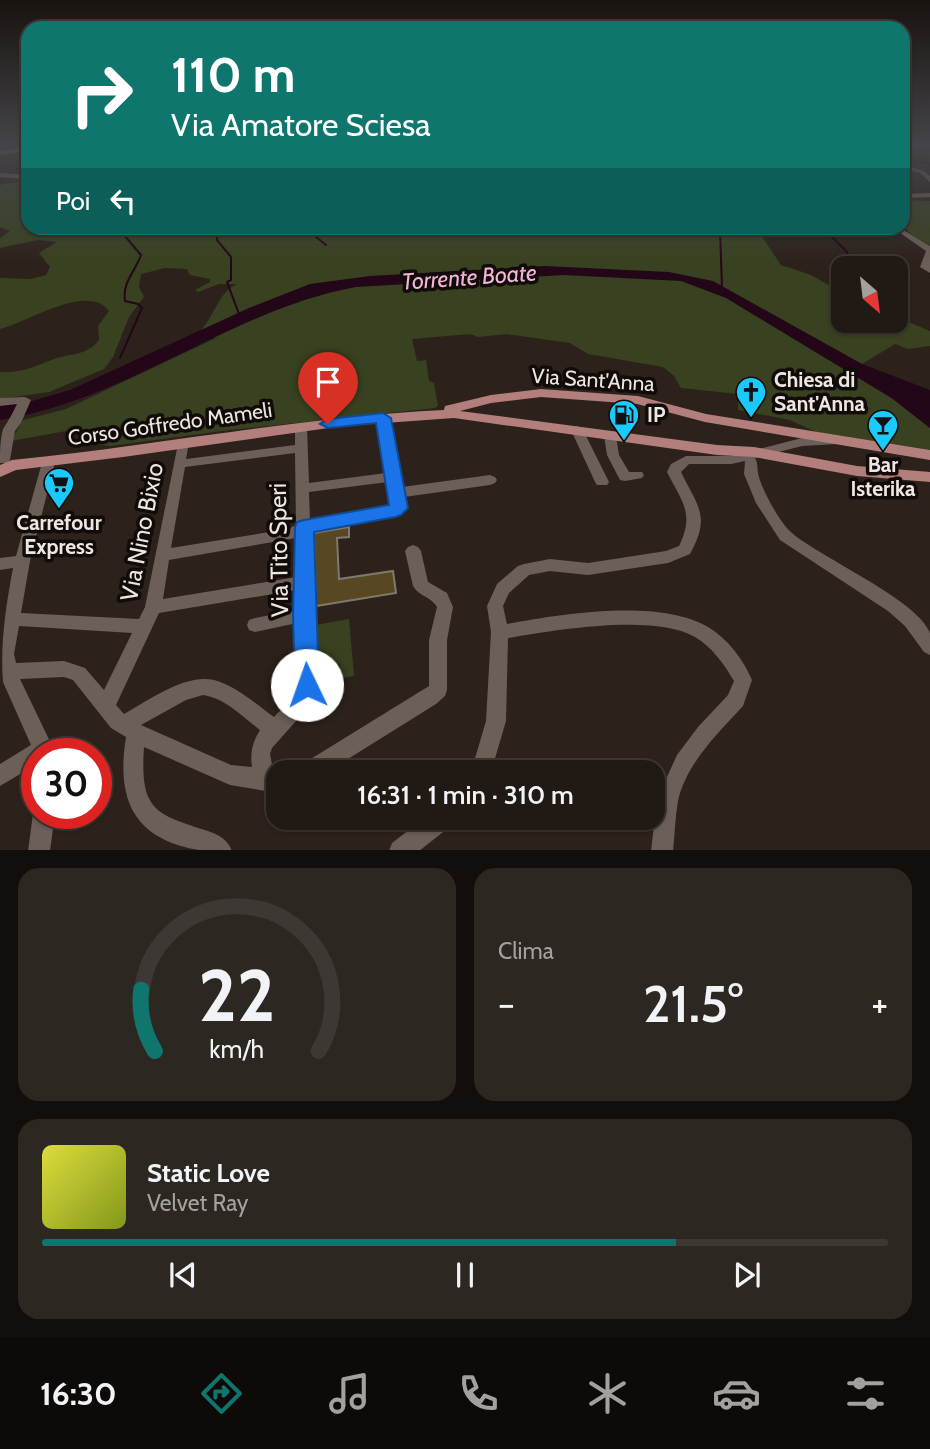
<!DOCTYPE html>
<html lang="it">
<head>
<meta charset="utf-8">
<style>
  :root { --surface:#211a14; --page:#2d2722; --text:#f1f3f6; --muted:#a2a1a0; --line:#3e3834; --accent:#0f766e }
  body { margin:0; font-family:Cabin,sans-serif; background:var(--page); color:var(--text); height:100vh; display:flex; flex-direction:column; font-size:26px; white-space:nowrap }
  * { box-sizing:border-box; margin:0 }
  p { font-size:23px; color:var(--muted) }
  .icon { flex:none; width:38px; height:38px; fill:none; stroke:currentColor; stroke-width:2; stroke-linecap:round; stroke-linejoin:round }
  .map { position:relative; height:850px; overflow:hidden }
  .sheet { display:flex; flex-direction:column; gap:18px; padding:18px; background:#120e0b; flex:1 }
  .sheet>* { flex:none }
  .guide { position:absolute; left:21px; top:21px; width:889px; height:214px; border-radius:21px; box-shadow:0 2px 5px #0004,0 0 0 2px var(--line); background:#0f766e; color:#fff; overflow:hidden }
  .needle { width:46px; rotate:152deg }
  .controls { position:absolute; left:831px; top:256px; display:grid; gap:14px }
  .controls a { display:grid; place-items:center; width:77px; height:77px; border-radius:14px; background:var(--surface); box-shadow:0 2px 5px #0004,0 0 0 2px var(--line); font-size:35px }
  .speed { position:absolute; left:21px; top:738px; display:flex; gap:14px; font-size:35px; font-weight:700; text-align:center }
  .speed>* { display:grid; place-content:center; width:91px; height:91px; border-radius:50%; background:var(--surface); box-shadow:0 2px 5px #0004,0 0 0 2px var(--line); line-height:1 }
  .speed .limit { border:10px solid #d22; background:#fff; color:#111 }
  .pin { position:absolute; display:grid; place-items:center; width:60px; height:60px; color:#fff; margin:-72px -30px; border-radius:50% 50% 50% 0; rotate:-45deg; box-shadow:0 0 7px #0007 }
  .pin .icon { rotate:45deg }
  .me { position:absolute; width:77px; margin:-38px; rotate:357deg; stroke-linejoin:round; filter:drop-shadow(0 0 5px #0008) }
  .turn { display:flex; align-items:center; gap:24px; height:147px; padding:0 35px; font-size:32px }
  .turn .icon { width:91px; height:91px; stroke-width:2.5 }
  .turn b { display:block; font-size:49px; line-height:60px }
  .then { display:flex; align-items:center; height:66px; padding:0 35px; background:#0003; gap:14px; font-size:26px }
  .big { font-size:52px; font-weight:600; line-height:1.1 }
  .sheet .tile { flex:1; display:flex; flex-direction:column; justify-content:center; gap:10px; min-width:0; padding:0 24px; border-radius:21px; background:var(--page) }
  .sheet .dial { align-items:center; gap:0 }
  .dial svg { height:182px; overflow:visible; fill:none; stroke:var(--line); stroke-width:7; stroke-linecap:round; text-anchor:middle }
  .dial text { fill:var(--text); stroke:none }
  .song { display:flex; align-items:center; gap:21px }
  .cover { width:84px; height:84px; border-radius:10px; background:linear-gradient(135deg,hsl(60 70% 55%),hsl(70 70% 35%)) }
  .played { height:7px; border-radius:4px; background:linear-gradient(90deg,var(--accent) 75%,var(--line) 75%) }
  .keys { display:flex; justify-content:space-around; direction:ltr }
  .heat { display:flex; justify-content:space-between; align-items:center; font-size:38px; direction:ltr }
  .sheet .tiles { flex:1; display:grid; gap:18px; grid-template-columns:1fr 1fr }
  .tile:last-child { grid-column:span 2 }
  .trip { position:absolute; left:266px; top:760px; width:399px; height:70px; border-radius:21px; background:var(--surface); box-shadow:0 2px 5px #0004,0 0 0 2px var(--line); font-weight:600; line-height:70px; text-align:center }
  .tabs { display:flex; height:112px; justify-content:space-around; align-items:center; background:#0d0a08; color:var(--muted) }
  .tabs .icon { width:49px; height:49px }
  .tabs .active { color:var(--accent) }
  .tabs b { font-size:32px; color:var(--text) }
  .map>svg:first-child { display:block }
  .green { fill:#384220 }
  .water { fill:#230618 }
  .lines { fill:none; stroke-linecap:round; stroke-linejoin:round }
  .stream { stroke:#230618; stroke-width:2 }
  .building { fill:#574823; stroke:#7e796c; stroke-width:2 }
  .minor { fill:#6b5f57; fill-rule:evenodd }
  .major { fill:#b37f7c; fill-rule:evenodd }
  .route { fill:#1a73e8; stroke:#114b97; stroke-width:2 }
  .labels { text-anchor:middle; stroke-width:7; stroke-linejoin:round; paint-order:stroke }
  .street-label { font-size:21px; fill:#eee6e2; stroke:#110c0a }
  .poi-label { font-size:21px; font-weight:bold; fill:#eee6e2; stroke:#110c0a; text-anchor:start }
  .water-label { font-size:23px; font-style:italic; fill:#f5b4d8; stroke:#110c0a }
  .near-street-label { font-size:24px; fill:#eee6e2; stroke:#110c0a }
</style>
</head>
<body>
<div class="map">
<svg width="930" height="851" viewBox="0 0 930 851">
  <rect width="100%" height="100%" fill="#2c221b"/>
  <!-- green -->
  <g class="green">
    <path d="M28 180V228H768L759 232 781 265 811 275 843 293 844 320H896V317L930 331V346L908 349 895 344 862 364 893 399 930 428V450L816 432 790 420 738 410V394L681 388 674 376 663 367 588 354 570 343 507 334 478 337 470 334 412 339 417 361 426 360 429 381 434 383 438 406 435 408 230 430 110 446 94 444 77 429 11 441 23 420 66 409 216 338 202 329C216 313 218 293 237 284H219L198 292 195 290 210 282V279L190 275 187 269 165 268 141 274 139 287 144 297 129 317 113 357 104 369 49 392 0 399V372C19 373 32 368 49 361 66 353 87 357 99 340L98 326 109 311C88 282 26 323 0 329V278L31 279 46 275 50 267 39 253 57 242 38 240 0 248V238L10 231 0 227V185Z"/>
    <path d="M903 200 930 201V245C902 229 903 233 903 200Z"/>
    <polygon points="349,619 354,676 318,682 316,625"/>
  </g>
  <!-- water -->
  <path class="water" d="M545 266 669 272 713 281 862 364 930 390V428L893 399 726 298 681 281 564 275 356 287C230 310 127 401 0 420V405L32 401 70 390 249 308 310 284 370 276Z"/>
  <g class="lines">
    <!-- stream -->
    <g class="stream">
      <polyline points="903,158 930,164"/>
      <path d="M118 228 141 255C135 272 122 282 125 301L138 304 142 308 120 358"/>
      <polyline points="218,228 217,240 231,257 231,280 227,282 239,314"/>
      <polyline points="305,228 326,245"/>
      <polyline points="720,228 722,287"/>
      <polyline points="823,228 847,252 852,268"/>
      <polyline points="836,286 844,279"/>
    </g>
  </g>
  <!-- building -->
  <polygon class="building" points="349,527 349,537 337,538 339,579 393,571 396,593 316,606 314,533"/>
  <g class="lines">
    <!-- minor -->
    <g class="minor">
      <polygon points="903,164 924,171 930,176 930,182 920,173 903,168"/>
      <polygon points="0,173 28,175 28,179 0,177"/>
      <polygon points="930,193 930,197 903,198 903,194"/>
      <polygon points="893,228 900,228 930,246 930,273 920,267 926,251"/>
      <path d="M25 397 31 400 21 423 15 431 10 460 8 463H0C0 453 0 439 3 429 8 421 13 413 17 404L0 406V398Z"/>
      <path d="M383 414 389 418 402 487 490 475 495 477 497 480 495 483 490 485 404 497 406 508 400 515 311 531 316 686 304 712 272 748 270 754 273 770 281 772H278V791H266L230 785 144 747C140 809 153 814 208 831 219 835 227 839 232 851 221 851 209 851 199 850 133 839 116 799 126 737L111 728 73 680 64 677 20 679 56 754H37V764L0 786V764L31 745 3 682C0 644 6 605 13 568L0 570V558L16 556 43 459H53L55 462 30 561 21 613 139 619 145 607 179 439H187L189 442 186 459 295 445V427L301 423 307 427 309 483 386 473 377 418ZM295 453 296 525 288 529 171 548 185 467ZM388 482 391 507 310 521 309 492ZM296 538 297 577 163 599 169 560ZM297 590V610L255 618 249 620 247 625 249 630 255 632 297 623 298 686 290 700 274 717C256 704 236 686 214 680 186 673 147 701 124 714L116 705 159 613ZM19 626 132 633 104 690 85 668 64 661 16 663 14 654ZM203 695C225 698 243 717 260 730 252 743 250 753 252 767L231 765 141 725 186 700Z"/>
      <polygon points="577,426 583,430 609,482 607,485 597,485 595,482 571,430"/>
      <polygon points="610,432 616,436 619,455 629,472 642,472 644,475 642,478 625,481 620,480 607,455 604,436"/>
      <path d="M833 437 837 438 839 441 837 444 802 446 755 458C758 463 757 467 758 473 761 489 780 523 792 533 821 558 918 600 930 633 930 639 930 648 930 655L924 652 905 626 888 611 780 540 756 503 744 474 745 461 731 464H689L681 472C698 507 711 516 690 554L668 563 588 575 550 571 529 575 509 593 503 606 507 624C561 614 659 598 708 627 728 639 743 659 752 680L743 706C718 733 686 764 678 801 675 817 675 834 673 851H651L657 799 677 755 698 727 728 695 734 681C724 664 712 647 695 637 655 613 554 630 508 638L506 721 491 772H471L486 721 491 632 487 606 497 584 518 566 524 564 550 559 588 563 666 551 679 546C695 513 682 502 667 472L671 464 686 456H731L802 438Z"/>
      <path d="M413 545 418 547 421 551 428 582 447 593 453 607 447 640V690L445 696 436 704 327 772H298L301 765 429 686V640L437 607C432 597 418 596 413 586L405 551 408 547Z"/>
      <polygon points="36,806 37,814 55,814 50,851 28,851 33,814"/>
      <polygon points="426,817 455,817 452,825 419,851 389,851 392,843"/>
    </g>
    <!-- major -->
    <g class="major">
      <polygon points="27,146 28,150 0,155 0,151"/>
      <path d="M541 389 638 396 706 414 930 450V460L705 422 637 404 541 397 491 403 460 411 717 445 754 447 857 466 930 472V482L857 476 754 457 717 455 454 418 343 426 123 457 16 470 0 477V465L12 460C156 446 299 417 444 410L445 406 491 395Z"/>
    </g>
  </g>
  <!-- sky -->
  <linearGradient id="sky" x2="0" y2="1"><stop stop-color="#18130f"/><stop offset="0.55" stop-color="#45444a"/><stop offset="1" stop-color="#45444a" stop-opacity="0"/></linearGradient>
  <rect width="930" height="265" fill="url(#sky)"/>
  <!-- route -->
  <polygon class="route" points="383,413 391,418 408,508 401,515 395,517 314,532 319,685 316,693 307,696 299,693 295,685 293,615 295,527 297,522 304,520 389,505 376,423 328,428 320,424 328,419"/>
  <!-- icons -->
  <defs>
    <g id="church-pin" transform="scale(1.575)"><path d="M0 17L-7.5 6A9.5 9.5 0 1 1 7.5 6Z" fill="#1acafc" stroke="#110c0a"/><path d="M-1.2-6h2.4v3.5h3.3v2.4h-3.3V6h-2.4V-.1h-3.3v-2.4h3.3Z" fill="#111"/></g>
    <g id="fuel-pin" transform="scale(1.575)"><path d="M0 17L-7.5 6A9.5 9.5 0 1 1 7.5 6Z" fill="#1acafc" stroke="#110c0a"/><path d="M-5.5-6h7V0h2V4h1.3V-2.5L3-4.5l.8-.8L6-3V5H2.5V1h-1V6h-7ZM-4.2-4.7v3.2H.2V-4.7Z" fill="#111"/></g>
    <g id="bar-pin" transform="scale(1.575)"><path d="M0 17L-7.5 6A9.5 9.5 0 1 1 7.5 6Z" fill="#1acafc" stroke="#110c0a"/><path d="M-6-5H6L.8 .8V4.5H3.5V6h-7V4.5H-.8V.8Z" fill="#111"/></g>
    <g id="supermarket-pin" transform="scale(1.575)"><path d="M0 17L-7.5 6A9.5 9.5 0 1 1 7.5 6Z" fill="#1acafc" stroke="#110c0a"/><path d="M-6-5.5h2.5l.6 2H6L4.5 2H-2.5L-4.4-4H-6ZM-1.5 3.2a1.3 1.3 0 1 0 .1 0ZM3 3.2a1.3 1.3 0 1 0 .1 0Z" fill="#111"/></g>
  </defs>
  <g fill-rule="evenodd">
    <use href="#church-pin" x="751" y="392"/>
    <use href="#fuel-pin" x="624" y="415"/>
    <use href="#bar-pin" x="883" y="425"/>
    <use href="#supermarket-pin" x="59" y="483"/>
  </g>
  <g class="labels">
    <!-- street labels -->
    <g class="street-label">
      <text transform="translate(593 380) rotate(4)" y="7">Via Sant'Anna</text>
      <text transform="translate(170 424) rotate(-8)" y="7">Corso Goffredo Mameli</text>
    </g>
    <!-- poi labels -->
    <g class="poi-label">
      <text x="774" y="387">Chiesa di<tspan x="774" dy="24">Sant'Anna</tspan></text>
      <text x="647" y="422">IP</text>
      <text x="883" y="472" text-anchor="middle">Bar<tspan x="883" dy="24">Isterika</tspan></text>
      <text x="59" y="530" text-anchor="middle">Carrefour<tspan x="59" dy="24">Express</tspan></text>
    </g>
    <!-- water labels -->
    <g class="water-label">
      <text transform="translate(469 277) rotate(-4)" y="8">Torrente Boate</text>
    </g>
    <!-- near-street labels -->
    <g class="near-street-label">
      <text transform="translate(142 532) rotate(-79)" y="8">Via Nino Bixio</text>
      <text transform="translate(279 550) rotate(-91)" y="8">Via Tito Speri</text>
    </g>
  </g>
</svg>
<div class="controls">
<a><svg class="needle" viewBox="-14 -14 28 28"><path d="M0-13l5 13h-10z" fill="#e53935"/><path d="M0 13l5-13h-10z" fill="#a2a1a0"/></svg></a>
</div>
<div class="speed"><div class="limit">30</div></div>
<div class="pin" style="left:328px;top:424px;background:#d93025"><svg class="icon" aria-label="arrive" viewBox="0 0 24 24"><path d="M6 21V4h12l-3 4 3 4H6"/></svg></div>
<svg class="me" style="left:307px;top:685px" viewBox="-20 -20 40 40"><circle r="19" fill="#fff"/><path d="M0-13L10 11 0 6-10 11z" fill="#1a73e8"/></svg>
<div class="trip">16:31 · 1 min · 310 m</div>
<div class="guide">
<div class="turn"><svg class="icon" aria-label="right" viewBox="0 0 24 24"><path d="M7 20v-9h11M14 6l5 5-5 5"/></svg><div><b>110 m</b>Via Amatore Sciesa</div></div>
<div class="then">Poi<svg class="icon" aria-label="left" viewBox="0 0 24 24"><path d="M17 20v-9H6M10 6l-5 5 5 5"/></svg></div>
</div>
</div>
<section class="sheet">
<div class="tiles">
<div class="tile dial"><svg viewBox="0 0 100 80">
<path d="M14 69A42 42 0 1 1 86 69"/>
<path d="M14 69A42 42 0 0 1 8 42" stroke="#0f766e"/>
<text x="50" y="56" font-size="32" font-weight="700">22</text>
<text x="50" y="72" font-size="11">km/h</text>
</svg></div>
<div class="tile"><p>Clima</p>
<div class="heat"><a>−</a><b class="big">21.5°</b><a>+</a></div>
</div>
<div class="tile">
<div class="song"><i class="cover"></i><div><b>Static Love</b><p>Velvet Ray</p></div></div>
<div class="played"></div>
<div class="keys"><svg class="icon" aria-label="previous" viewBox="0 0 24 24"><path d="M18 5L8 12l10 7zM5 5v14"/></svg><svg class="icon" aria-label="pause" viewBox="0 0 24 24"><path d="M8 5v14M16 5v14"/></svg><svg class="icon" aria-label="next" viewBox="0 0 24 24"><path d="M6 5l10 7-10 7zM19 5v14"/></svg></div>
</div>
</div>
</section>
<nav class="tabs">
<b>16:30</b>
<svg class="icon active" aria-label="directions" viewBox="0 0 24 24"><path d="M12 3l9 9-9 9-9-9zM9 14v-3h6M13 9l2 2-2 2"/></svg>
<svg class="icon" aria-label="music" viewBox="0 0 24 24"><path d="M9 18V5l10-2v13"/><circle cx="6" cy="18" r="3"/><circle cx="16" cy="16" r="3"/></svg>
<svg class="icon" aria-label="phone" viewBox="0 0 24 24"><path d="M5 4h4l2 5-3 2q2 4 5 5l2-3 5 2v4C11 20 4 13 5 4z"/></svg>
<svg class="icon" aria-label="climate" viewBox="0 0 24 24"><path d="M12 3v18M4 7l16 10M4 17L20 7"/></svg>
<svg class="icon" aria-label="car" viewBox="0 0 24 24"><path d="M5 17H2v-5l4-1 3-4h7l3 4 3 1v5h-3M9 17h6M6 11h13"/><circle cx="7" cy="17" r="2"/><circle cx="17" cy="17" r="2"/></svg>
<svg class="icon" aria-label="filters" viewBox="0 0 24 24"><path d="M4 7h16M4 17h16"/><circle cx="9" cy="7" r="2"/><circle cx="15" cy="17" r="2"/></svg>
</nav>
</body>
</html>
